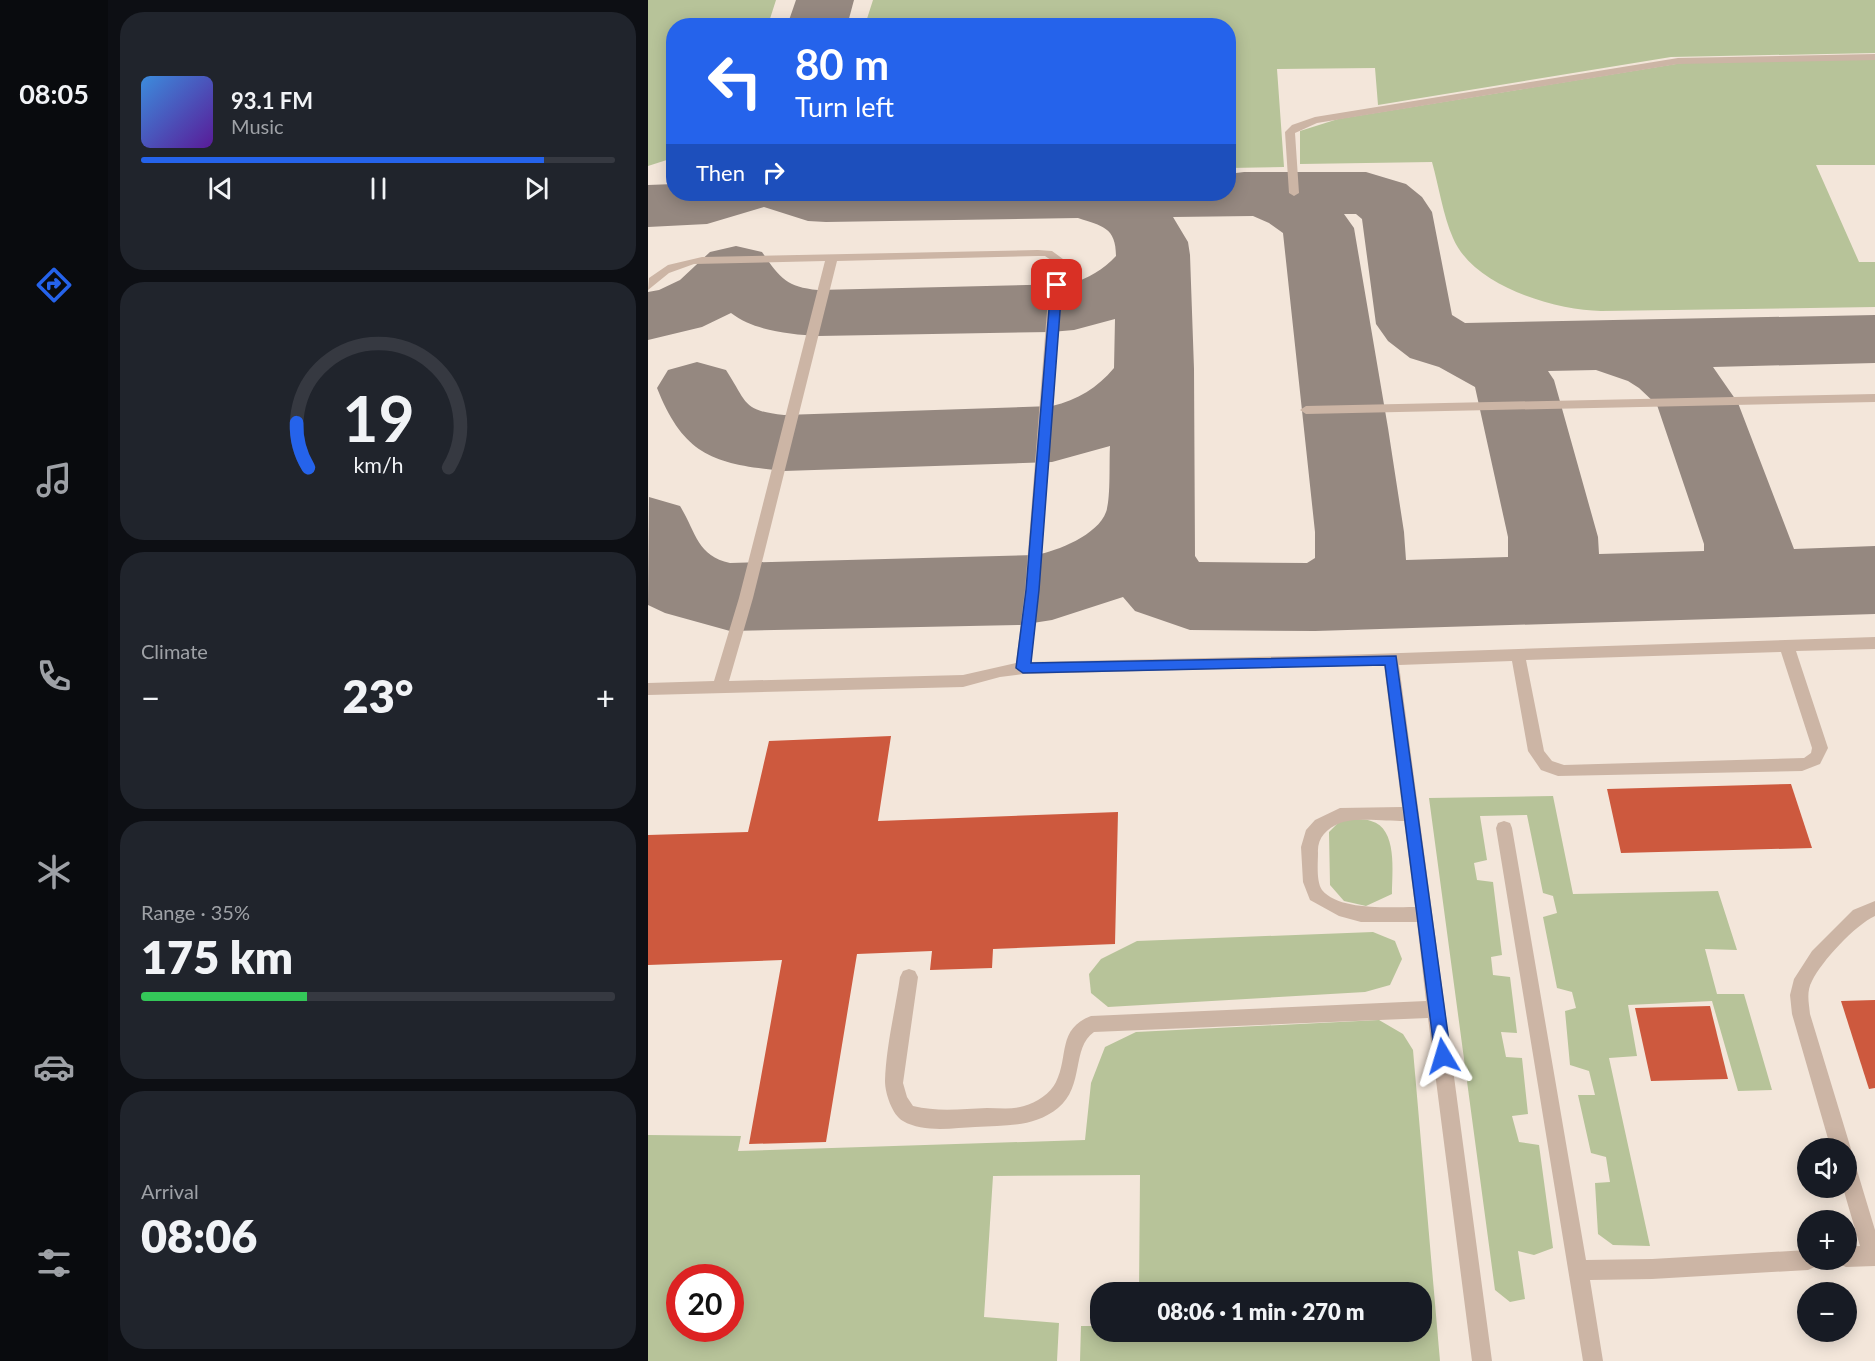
<!DOCTYPE html>
<html lang="en">
<head>
<meta charset="utf-8">
<style>
  :root { --surface:#171b24; --page:#20242c; --text:#f1f3f6; --muted:#9ea1a6; --line:#363941; --accent:#2563eb }
  body { margin:0; font-family:Lato,sans-serif; background:var(--page); color:var(--text); height:100vh; display:flex; flex-direction:column; font-size:22px; white-space:nowrap }
  * { box-sizing:border-box; margin:0 }
  p { font-size:20px; color:var(--muted) }
  .icon { flex:none; width:33px; height:33px; fill:none; stroke:currentColor; stroke-width:2; stroke-linecap:round; stroke-linejoin:round }
  .map { position:relative; flex:1; overflow:hidden }
  .panel { display:flex; flex-direction:column; gap:12px; padding:12px; background:#0d0f14; width:540px }
  .panel>* { flex:none }
  .banner { position:absolute; left:18px; top:18px; width:570px; height:183px; border-radius:24px; box-shadow:0 3px 15px #0003; background:#2563eb; color:#fff; overflow:hidden }
  .controls { position:absolute; left:1149px; top:1138px; display:grid; gap:12px }
  .controls a { display:grid; place-items:center; width:60px; height:60px; border-radius:50%; background:var(--surface); box-shadow:0 3px 15px #0003; font-size:30px }
  .speed { position:absolute; left:18px; top:1264px; display:flex; gap:12px; font-size:30px; font-weight:700; text-align:center }
  .speed>* { display:grid; place-content:center; width:78px; height:78px; border-radius:50%; background:var(--surface); box-shadow:0 3px 15px #0003; line-height:1 }
  .speed .limit { border:9px solid #d22; background:#fff; color:#111 }
  .pin { position:absolute; display:grid; place-items:center; width:51px; height:51px; color:#fff; margin:-26px; border-radius:12px; box-shadow:0 3px 9px #0006 }
  .me { position:absolute; width:66px; margin:-33px; rotate:353deg; stroke-linejoin:round; filter:drop-shadow(0 0 4px #0008) }
  .turn { display:flex; align-items:center; gap:21px; height:126px; padding:0 30px; font-size:27px }
  .turn .icon { width:78px; height:78px; stroke-width:2.5 }
  .turn b { display:block; font-size:42px; line-height:51px }
  .then { display:flex; align-items:center; height:57px; padding:0 30px; background:#0003; gap:12px; font-size:22px }
  .big { font-size:45px; font-weight:800; line-height:1.1 }
  .panel .tile { flex:1; display:flex; flex-direction:column; justify-content:center; gap:9px; min-width:0; padding:0 21px; border-radius:24px; background:var(--page) }
  .panel .dial { align-items:center; gap:0 }
  .dial svg { height:156px; overflow:visible; fill:none; stroke:var(--line); stroke-width:7; stroke-linecap:round; text-anchor:middle }
  .dial text { fill:var(--text); stroke:none }
  .song { display:flex; align-items:center; gap:18px }
  .cover { width:72px; height:72px; border-radius:9px; background:linear-gradient(135deg,hsl(210 70% 55%),hsl(270 70% 35%)) }
  .played { height:6px; border-radius:3px; background:linear-gradient(90deg,var(--accent) 85%,var(--line) 85%) }
  .keys { display:flex; justify-content:space-around; direction:ltr }
  .heat { display:flex; justify-content:space-between; align-items:center; font-size:33px; direction:ltr }
  .charge { height:9px; border-radius:4px; background:linear-gradient(90deg,#34c759 35%,var(--line) 0) }
  .trip { position:absolute; left:442px; top:1282px; width:342px; height:60px; border-radius:24px; background:var(--surface); box-shadow:0 3px 15px #0003; font-weight:800; line-height:60px; text-align:center }
  main { display:flex; flex:1; min-height:0 }
  .tab-bar { display:flex; flex-direction:column; width:108px; justify-content:space-around; align-items:center; background:#090b0e; color:var(--muted) }
  .tab-bar .icon { width:42px; height:42px }
  .tab-bar .active { color:var(--accent) }
  .tab-bar b { font-size:27px; color:var(--text) }
  .map>svg:first-child { display:block }
  .green { fill:#b7c399; fill-rule:evenodd }
  .lines { fill:none; stroke-linecap:round; stroke-linejoin:round }
  .taxiway { fill:#958880; fill-rule:evenodd }
  .building { fill:#cd593e }
  .minor { fill:#ccb5a5; fill-rule:evenodd }
  .route { fill:#2563eb; stroke:#184099; stroke-width:1.5 }
</style>
</head>
<body>
<main>
<nav class="tab-bar">
<b>08:05</b>
<svg class="icon active" aria-label="directions" viewBox="0 0 24 24"><path d="M12 3l9 9-9 9-9-9zM9 14v-3h6M13 9l2 2-2 2"/></svg>
<svg class="icon" aria-label="music" viewBox="0 0 24 24"><path d="M9 18V5l10-2v13"/><circle cx="6" cy="18" r="3"/><circle cx="16" cy="16" r="3"/></svg>
<svg class="icon" aria-label="phone" viewBox="0 0 24 24"><path d="M5 4h4l2 5-3 2q2 4 5 5l2-3 5 2v4C11 20 4 13 5 4z"/></svg>
<svg class="icon" aria-label="climate" viewBox="0 0 24 24"><path d="M12 3v18M4 7l16 10M4 17L20 7"/></svg>
<svg class="icon" aria-label="car" viewBox="0 0 24 24"><path d="M5 17H2v-5l4-1 3-4h7l3 4 3 1v5h-3M9 17h6M6 11h13"/><circle cx="7" cy="17" r="2"/><circle cx="17" cy="17" r="2"/></svg>
<svg class="icon" aria-label="filters" viewBox="0 0 24 24"><path d="M4 7h16M4 17h16"/><circle cx="9" cy="7" r="2"/><circle cx="15" cy="17" r="2"/></svg>
</nav>
<section class="panel">
<div class="tile">
<div class="song"><i class="cover"></i><div><b>93.1 FM</b><p>Music</p></div></div>
<div class="played"></div>
<div class="keys"><svg class="icon" aria-label="previous" viewBox="0 0 24 24"><path d="M18 5L8 12l10 7zM5 5v14"/></svg><svg class="icon" aria-label="pause" viewBox="0 0 24 24"><path d="M8 5v14M16 5v14"/></svg><svg class="icon" aria-label="next" viewBox="0 0 24 24"><path d="M6 5l10 7-10 7zM19 5v14"/></svg></div>
</div>
<div class="tile dial"><svg viewBox="0 0 100 80">
<path d="M14 69A42 42 0 1 1 86 69"/>
<path d="M14 69A42 42 0 0 1 8 46" stroke="#2563eb"/>
<text x="50" y="56" font-size="32" font-weight="700">19</text>
<text x="50" y="72" font-size="11">km/h</text>
</svg></div>
<div class="tile"><p>Climate</p>
<div class="heat"><a>−</a><b class="big">23°</b><a>+</a></div>
</div>
<div class="tile"><p>Range · 35%</p><b class="big">175 km</b><div class="charge"></div></div>
<div class="tile"><p>Arrival</p><b class="big">08:06</b></div>
</section>
<div class="map">
<svg width="1227" height="1361" viewBox="0 0 1227 1361">
  <rect width="100%" height="100%" fill="#f3e6da"/>
  <!-- green -->
  <g class="green">
    <polygon points="0,0 128,0 120,25 26,26 25,158 0,166"/>
    <polygon points="225,0 1227,0 1227,53 1023,57 730,105 727,68 629,69 636,167 581,168 580,26 217,25"/>
    <path d="M1227 59V165H1168L1211 262H1227V307L953 311C906 310 825 286 805 238 795 215 791 187 784 162L652 164V131L690 119 1040 62Z"/>
    <polygon points="905,796 925,894 1070,891 1089,950 1057,949 1069,994 1096,994 1124,1090 1090,1091 1064,1001 980,1005 989,1056 961,1058 1002,1246 965,1245 950,1234 947,1183 962,1182 958,1157 943,1153 930,1095 947,1095 941,1071 922,1065 917,1011 928,1008 924,992 909,988 895,917 909,913 905,896 895,893 879,815 832,816 839,860 826,863 829,880 845,882 854,955 843,957 845,975 862,977 869,1033 853,1032 858,1057 874,1058 880,1114 864,1116 871,1142 891,1145 905,1248 886,1255 870,1251 877,1299 862,1302 847,1290 781,798"/>
    <path d="M694 819C703 820 715 818 723 821 750 828 744 873 744 894L718 906 696 901 682 885 681 832Z"/>
    <polygon points="725,932 747,941 754,959 742,985 717,992 460,1007 443,993 441,974 453,959 489,941"/>
    <path d="M731 1020 755 1034 765 1050 792 1361H432L433 1326H453V1332H774V1293H491L492 1175 345 1176 336 1317 411 1323 409 1361H0V1135L93 1136 90 1151 437 1140 443 1083 457 1047 488 1032ZM32 1278H82V1329H32Z"/>
  </g>
  <g class="lines">
    <!-- taxiway -->
    <g class="taxiway">
      <polygon points="148,0 206,0 199,26 139,26"/>
      <path d="M596 172H718L758 184 774 197 784 212 804 315 817 323 1227 315V363L1065 367 1090 403 1146 549 1227 546V614L667 631 542 630 487 611 475 597 404 620 372 625 82 631 17 613 0 605 1 497 32 506C48 532 49 556 82 563L388 555C409 551 450 535 458 512 463 499 461 462 462 446L404 462 136 471C66 464 36 456 9 388L20 370 49 362 78 370C99 402 94 411 136 415L404 406C430 400 449 388 466 368L467 319 426 330 403 332 170 336C142 334 106 331 83 313L54 327 0 340V292L11 290 32 280 62 252 88 246 114 252C132 278 138 287 170 290L423 284C440 278 455 270 468 256 468 227 454 226 430 218L178 222 160 221 116 207 59 224 0 227V185L26 184V194H580V174ZM696 214H708L714 219 728 324 740 341 762 358 791 367 827 387 860 537V557L758 560 756 532 740 428 706 228ZM605 216 621 223 635 233 667 532V558L659 563 551 562 547 556 546 369 542 255 540 242 525 217ZM948 370 980 381 991 388 1009 405 1056 544V551L951 554 950 537 906 380 900 371Z"/>
    </g>
  </g>
  <!-- building -->
  <g class="building">
    <polygon points="243,736 230,821 470,812 467,944 345,949 344,968 282,970 284,951 209,954 178,1142 101,1144 134,960 0,965 0,835 100,832 121,741"/>
    <polygon points="1143,784 1164,848 973,853 959,789"/>
    <polygon points="1227,1000 1227,1088 1221,1089 1193,1001"/>
    <polygon points="1062,1006 1080,1079 1003,1081 987,1008"/>
  </g>
  <g class="lines">
    <!-- minor -->
    <g class="minor">
      <polygon points="1227,54 1227,60 1030,64 669,123 647,133 651,193 646,196 641,193 637,132 644,125 667,117 1030,58"/>
      <path d="M390 250 404 251 415 259 391 590 383 662 694 655 1227 637V649L1148 651 1180 748 1172 764 1154 771 910 776 893 770 880 751 864 661 751 665 844 1361H824L780 1018 446 1032C423 1048 437 1086 410 1108 385 1128 357 1125 327 1127 306 1128 275 1133 255 1121 244 1115 237 1093 237 1081 238 1047 247 1011 252 977L255 971 261 969 267 971 270 977 255 1083 259 1097 265 1106C289 1112 314 1109 339 1108 351 1108 364 1110 376 1106 388 1103 403 1093 408 1082 421 1056 409 1029 443 1016L778 1001 769 922H713L691 916 662 900 655 882 653 847 658 830 667 820 692 808 754 807 736 665 375 674 352 677 315 687 0 695V683L66 681 91 598 177 261 46 264 21 273 0 290 1 278 20 265 54 257ZM390 256H397L403 260 377 590 368 663 315 675 81 681 105 598 189 261ZM1133 652 1164 748 1163 753 1156 758 916 765 904 761 896 751 878 660ZM756 821 767 907C742 907 691 911 674 890 668 881 670 863 670 853 669 838 678 829 692 823 706 817 739 821 756 821Z"/>
      <polygon points="1227,394 1227,402 658,414 652,410 658,406"/>
      <polygon points="856,821 862,823 864,828 938,1260 1004,1259 1160,1250 1160,1260 1170,1260 1167,1267 1160,1270 1004,1279 942,1280 955,1361 935,1361 848,828 850,823"/>
      <path d="M1227 901V916C1207 925 1174 961 1164 981 1158 992 1161 1003 1162 1014L1203 1149 1198 1156V1149H1183L1144 1014 1142 995 1146 979 1164 951 1205 910Z"/>
      <polygon points="1198,1158 1205,1160 1208,1167 1227,1230 1227,1266 1198,1267 1191,1264 1189,1260 1198,1260 1198,1247 1212,1246 1195,1188 1198,1188"/>
    </g>
  </g>
  <!-- route -->
  <polygon class="route" points="409,282 414,285 391,590 383,663 748,656 803,1056 801,1062 795,1064 789,1062 787,1056 737,665 375,673 368,668 378,590 403,285"/>
</svg>
<div class="controls">
<a><svg class="icon" aria-label="sound" viewBox="0 0 24 24"><path d="M4 9h4l5-4v14l-5-4H4zM17 9q2 3 0 6"/></svg></a>
<a>+</a>
<a>−</a>
</div>
<div class="speed"><div class="limit">20</div></div>
<div class="pin" style="left:409px;top:285px;background:#d93025"><svg class="icon" aria-label="arrive" viewBox="0 0 24 24"><path d="M6 21V4h12l-3 4 3 4H6"/></svg></div>
<svg class="me" style="left:795px;top:1056px" viewBox="-20 -20 40 40"><path d="M0-17L14 15 0 8-14 15z" fill="#2563eb" stroke="#fff" stroke-width="4"/></svg>
<div class="trip">08:06 · 1 min · 270 m</div>
<div class="banner">
<div class="turn"><svg class="icon" aria-label="left" viewBox="0 0 24 24"><path d="M17 20v-9H6M10 6l-5 5 5 5"/></svg><div><b>80 m</b>Turn left</div></div>
<div class="then">Then<svg class="icon" aria-label="right" viewBox="0 0 24 24"><path d="M7 20v-9h11M14 6l5 5-5 5"/></svg></div>
</div>
</div>
</main>
</body>
</html>
